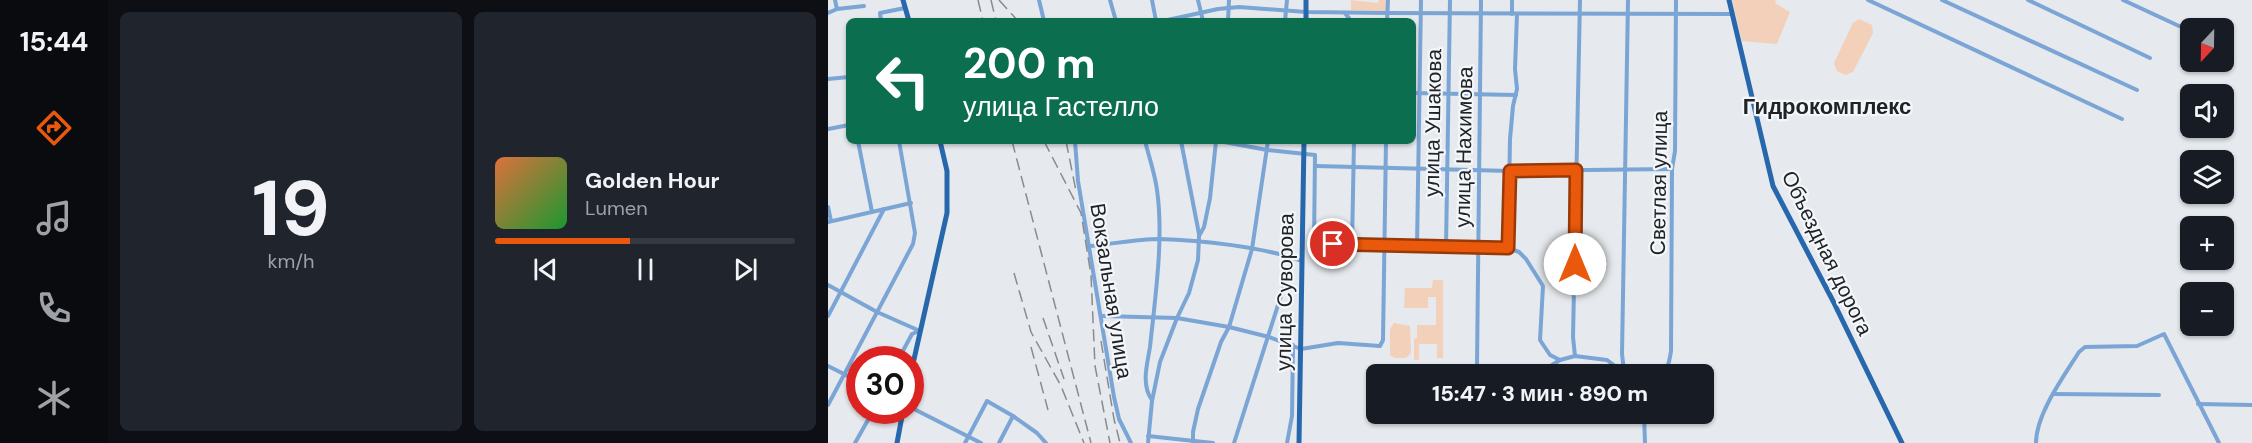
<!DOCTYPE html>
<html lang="ru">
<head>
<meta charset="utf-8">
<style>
  :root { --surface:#171b24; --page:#20242c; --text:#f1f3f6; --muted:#9ea1a6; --line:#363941; --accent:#ea580c }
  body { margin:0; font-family:"DM Sans",sans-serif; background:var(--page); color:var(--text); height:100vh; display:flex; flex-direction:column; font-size:22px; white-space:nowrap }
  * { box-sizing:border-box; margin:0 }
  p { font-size:20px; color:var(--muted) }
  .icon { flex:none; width:33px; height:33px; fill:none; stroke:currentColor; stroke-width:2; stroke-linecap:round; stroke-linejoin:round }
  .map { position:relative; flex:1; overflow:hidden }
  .drawer { display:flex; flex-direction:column; gap:12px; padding:12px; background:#0d0f14; width:720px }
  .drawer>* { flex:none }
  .guide { position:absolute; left:18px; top:18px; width:570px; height:126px; border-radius:9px; box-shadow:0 2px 4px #0004; background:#0b6e4f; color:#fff; overflow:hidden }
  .needle { width:39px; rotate:202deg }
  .controls { position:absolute; left:1352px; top:18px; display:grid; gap:12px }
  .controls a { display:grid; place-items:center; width:54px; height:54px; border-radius:9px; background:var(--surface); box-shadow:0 2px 4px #0004; font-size:30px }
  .speed { position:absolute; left:18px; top:346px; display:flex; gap:12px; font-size:30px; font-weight:700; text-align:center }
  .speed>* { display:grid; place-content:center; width:78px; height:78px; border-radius:50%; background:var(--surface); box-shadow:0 2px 4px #0004; line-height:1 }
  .speed .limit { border:9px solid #d22; background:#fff; color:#111 }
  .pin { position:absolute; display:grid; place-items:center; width:51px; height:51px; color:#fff; margin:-26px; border:3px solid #fff; border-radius:50%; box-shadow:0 2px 6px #0007 }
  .me { position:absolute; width:66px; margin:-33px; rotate:0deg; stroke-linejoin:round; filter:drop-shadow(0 0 4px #0008) }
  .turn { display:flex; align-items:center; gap:21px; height:126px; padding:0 18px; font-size:27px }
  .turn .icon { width:78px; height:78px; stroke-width:2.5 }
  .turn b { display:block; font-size:42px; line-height:51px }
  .drawer .widget { flex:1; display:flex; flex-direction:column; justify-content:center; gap:9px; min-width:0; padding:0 21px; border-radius:9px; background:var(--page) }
  .drawer .dial { align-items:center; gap:0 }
  .dial b { font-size:78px; line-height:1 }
  .song { display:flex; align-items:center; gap:18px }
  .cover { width:72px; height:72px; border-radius:9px; background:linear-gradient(135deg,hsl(20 70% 55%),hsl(130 70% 35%)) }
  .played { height:6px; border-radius:3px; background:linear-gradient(90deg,var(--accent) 45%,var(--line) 45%) }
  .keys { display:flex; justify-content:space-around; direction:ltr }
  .drawer .tiles { flex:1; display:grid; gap:12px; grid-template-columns:repeat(2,1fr) }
  .trip { position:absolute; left:538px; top:364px; width:348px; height:60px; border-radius:9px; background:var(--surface); box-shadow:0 2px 4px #0004; font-weight:800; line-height:60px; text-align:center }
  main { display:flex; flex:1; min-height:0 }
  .tab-bar { display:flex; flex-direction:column; width:108px; justify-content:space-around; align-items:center; background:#090b0e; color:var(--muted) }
  .tab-bar .icon { width:42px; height:42px }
  .tab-bar .current { color:var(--accent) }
  .tab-bar b { font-size:27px; color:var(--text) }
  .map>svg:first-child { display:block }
  .green { fill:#f3d0b9 }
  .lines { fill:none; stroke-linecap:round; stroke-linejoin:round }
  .minor { stroke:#7ba5d5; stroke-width:4 }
  .major { stroke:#2768ad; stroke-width:5 }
  .rail { stroke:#898b8e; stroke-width:1.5; stroke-dasharray:12 6; stroke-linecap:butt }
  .route-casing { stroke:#983908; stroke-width:15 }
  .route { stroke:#ea580c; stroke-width:10 }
  .labels { text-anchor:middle; stroke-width:4.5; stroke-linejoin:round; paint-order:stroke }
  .street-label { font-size:21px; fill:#222324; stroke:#f3f6fa }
  .neighbourhood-label { font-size:22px; font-weight:bold; fill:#222324; stroke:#f3f6fa }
</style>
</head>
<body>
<main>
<nav class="tab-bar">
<b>15:44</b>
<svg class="icon current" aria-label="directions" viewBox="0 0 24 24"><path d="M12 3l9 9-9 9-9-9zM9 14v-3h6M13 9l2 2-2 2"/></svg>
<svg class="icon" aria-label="music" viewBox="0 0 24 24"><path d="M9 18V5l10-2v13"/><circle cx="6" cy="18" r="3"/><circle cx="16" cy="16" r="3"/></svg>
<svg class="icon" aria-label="phone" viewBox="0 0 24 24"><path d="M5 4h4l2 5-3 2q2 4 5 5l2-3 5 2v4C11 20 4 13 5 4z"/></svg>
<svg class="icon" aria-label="climate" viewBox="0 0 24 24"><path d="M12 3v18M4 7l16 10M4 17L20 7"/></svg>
</nav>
<section class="drawer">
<div class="tiles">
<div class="widget dial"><b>19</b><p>km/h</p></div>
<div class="widget">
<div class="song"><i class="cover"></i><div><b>Golden Hour</b><p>Lumen</p></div></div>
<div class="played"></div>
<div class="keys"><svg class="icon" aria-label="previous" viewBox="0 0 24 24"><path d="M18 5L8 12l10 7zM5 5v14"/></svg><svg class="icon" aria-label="pause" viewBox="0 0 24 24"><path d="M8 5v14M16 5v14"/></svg><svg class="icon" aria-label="next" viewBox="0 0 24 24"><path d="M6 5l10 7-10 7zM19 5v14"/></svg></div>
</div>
</div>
</section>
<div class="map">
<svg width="1424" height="443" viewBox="0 0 1424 443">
  <rect width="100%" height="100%" fill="#e6e9ed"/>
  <!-- green -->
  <g class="green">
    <polygon points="521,0 550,3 551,0 558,0 558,11 523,10 523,1"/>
    <polygon points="904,0 948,0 947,3 962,12 949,44 914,41"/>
    <polygon points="1031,19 1044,25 1045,33 1025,72 1017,75 1009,71 1006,63 1025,23"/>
    <polygon points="605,280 615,280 615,358 609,358 609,344 591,344 591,360 586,360 586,339 589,338 589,325 608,325 608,297 600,297 600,308 576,308 577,288 604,288"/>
    <polygon points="566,323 582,326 583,353 578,358 567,358 562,355 562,329"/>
  </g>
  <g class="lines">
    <!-- minor -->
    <g class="minor">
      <polyline points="7,0 9,9"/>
      <polyline points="211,0 216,21"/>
      <polyline points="282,0 288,21"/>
      <polyline points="324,0 328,21"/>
      <polyline points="370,0 375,21"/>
      <polyline points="653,0 649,366 652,370 667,369 679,375"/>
      <polyline points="1040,0 1294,119"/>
      <polyline points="1114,0 1309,90"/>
      <polyline points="1200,0 1322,58"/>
      <polyline points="1295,0 1351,26"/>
      <polyline points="0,13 9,9 36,6"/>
      <polyline points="517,13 523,21"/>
      <polyline points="684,14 684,0"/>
      <polyline points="53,21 52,13 77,8"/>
      <polyline points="335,21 390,9 411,7 478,12 559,13 904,14"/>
      <polyline points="400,21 401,0"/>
      <polyline points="457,21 459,0"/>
      <polyline points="559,21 560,0"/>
      <polyline points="0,79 21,77"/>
      <polyline points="21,82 21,96"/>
      <polyline points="585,93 688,95"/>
      <polyline points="0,129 21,125"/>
      <polyline points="30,141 44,212"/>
      <polyline points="247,141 250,181 286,397 291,419 303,443"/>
      <path d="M317 141C321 157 327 174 329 190 336 238 327 299 322 347 319 365 313 385 324 400"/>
      <polyline points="353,141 371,234"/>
      <polyline points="391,141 439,150 487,155 486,244 680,248 691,252 698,259 715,286 712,340 722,355 732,360"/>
      <polyline points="488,166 682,171 844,169"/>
      <polyline points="0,207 3,221"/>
      <polyline points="0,222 83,203"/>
      <polyline points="524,245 526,141"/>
      <path d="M262 246C285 244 309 239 331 239 372 240 436 247 474 261"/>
      <polyline points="589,247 593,0"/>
      <polyline points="618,247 622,0"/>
      <polyline points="680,248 682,139 685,106 689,89 687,69 689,14"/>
      <polyline points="0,285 49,312 92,331"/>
      <polyline points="0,316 56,209"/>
      <polyline points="274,316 349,318 401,327 441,337 473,349 510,343 552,346 555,340 558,141"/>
      <polyline points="747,356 745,337 752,0"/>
      <polyline points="70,360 84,334 91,331"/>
      <polyline points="0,366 32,382"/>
      <polyline points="796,371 794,354 800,0"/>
      <polyline points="716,375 724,365 732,360 747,356 779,360 799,375"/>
      <path d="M829 375C841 369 841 363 843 351L844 169 847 151 848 0"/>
      <polyline points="1225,394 1331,395"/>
      <polyline points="1370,404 1424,405"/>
      <polyline points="0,405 85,244 87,233 71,141"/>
      <polyline points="82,407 153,443"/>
      <polyline points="816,414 817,443"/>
      <polyline points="320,436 385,443"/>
      <polyline points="27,443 45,411"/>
      <polyline points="137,443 159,401 185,416"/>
      <polyline points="171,443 185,416 209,433 218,443"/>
      <polyline points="320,443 324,401 332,362 349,318 361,293 370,260 371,236 376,227 382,198 388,141"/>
      <polyline points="365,443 365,432 370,409 393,342 401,327 424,249 440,141"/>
      <polyline points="406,443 465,258"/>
      <polyline points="459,443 464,416 465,345"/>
      <path d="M1208 443C1208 414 1236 376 1251 352L1257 347 1309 346 1336 334 1391 443"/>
    </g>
    <!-- major -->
    <g class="major">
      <polyline points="75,0 81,21"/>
      <polyline points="901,0 945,186 1005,301 1074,443"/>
      <polyline points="478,21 478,0"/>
      <polyline points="82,377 119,213 119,171 112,141"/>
      <polyline points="69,443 75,411"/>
      <polyline points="471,443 476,141"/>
    </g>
    <!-- rail -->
    <g class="rail">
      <polyline points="150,0 155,21"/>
      <polyline points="163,0 168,21"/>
      <polyline points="171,0 190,21"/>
      <polyline points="184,141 263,443"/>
      <polyline points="216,141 253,213 263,275 267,366 282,443"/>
      <polyline points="238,141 248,191"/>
      <polyline points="186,273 203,332 233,386 256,443"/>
      <polyline points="215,318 236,379"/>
      <polyline points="273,341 286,419 292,443"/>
      <polyline points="203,347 220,410"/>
    </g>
  </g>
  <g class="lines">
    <!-- route casing -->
    <g class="route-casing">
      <polyline id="route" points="505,244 680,248 682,171 748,170 747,264"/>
    </g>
    <!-- route -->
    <use href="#route" class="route"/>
  </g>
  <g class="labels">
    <!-- street labels -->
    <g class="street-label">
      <text transform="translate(605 123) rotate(-89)" y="7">улица Ушакова</text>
      <text transform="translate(636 147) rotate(-89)" y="7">улица Нахимова</text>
      <text transform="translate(831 183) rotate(-89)" y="7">Светлая улица</text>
      <text transform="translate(999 253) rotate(64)" y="7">Объездная дорога</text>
      <text transform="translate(283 291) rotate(81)" y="7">Вокзальная улица</text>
      <text transform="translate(457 292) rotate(-89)" y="7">улица Суворова</text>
    </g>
    <!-- neighbourhood labels -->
    <g class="neighbourhood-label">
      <text x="999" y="114">Гидрокомплекс</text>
    </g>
  </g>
</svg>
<div class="controls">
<a><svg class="needle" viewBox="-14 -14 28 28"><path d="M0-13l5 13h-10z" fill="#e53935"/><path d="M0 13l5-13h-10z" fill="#9ea1a6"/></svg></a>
<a><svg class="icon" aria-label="sound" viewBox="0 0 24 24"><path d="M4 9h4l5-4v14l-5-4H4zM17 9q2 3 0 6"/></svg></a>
<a><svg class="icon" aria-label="layers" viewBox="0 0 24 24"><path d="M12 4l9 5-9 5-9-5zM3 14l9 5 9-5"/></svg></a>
<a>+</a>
<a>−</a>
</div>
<div class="speed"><div class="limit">30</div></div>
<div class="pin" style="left:505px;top:244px;background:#d93025"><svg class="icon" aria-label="arrive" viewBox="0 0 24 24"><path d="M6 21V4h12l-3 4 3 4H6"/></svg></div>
<svg class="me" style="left:747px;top:264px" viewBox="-20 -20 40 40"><circle r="19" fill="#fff"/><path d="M0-13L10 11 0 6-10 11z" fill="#ea580c"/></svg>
<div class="trip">15:47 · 3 мин · 890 m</div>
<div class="guide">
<div class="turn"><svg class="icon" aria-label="left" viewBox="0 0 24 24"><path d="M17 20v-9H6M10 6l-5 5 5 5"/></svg><div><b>200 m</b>улица Гастелло</div></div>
</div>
</div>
</main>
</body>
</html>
